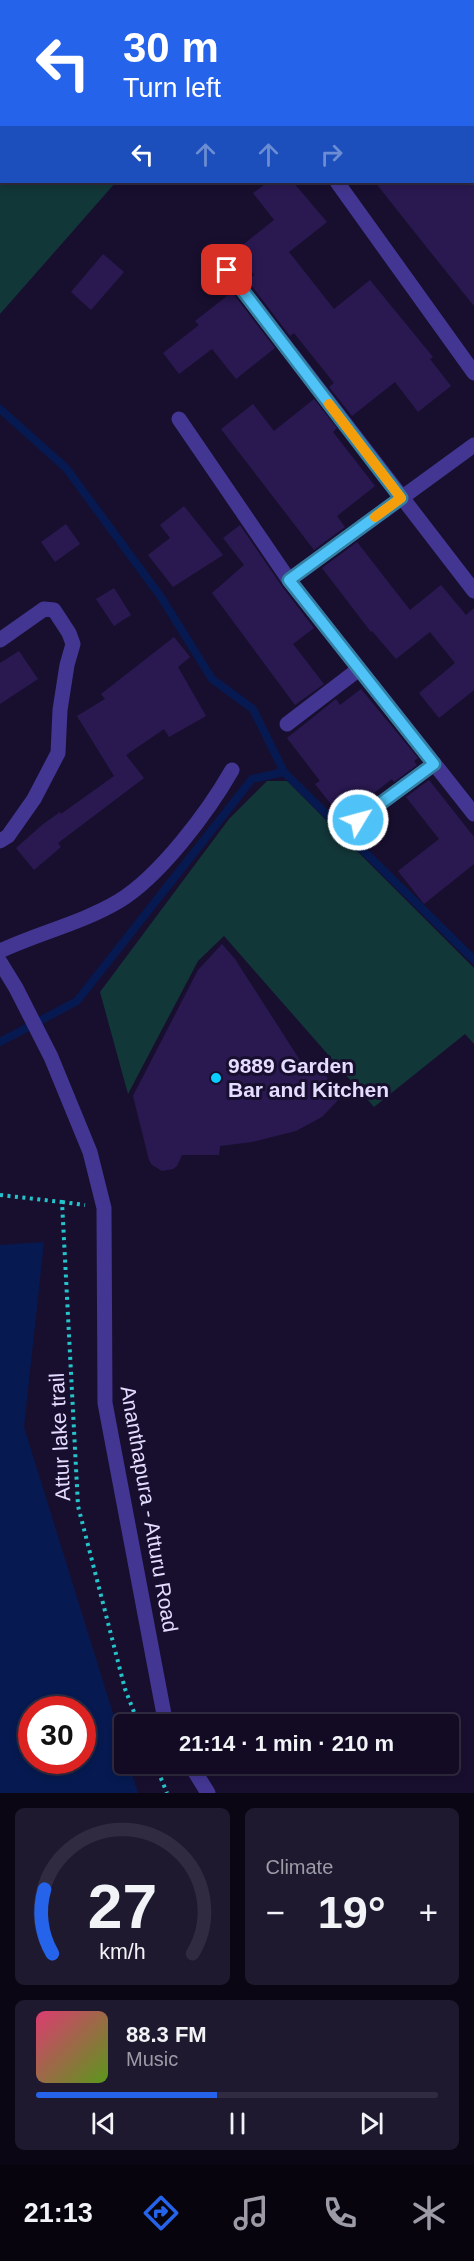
<!DOCTYPE html>
<html lang="en">
<head>
<meta charset="utf-8">
<style>
  :root { --surface:#120b23; --page:#1f1930; --text:#f1f3f6; --muted:#9c9ba6; --line:#312b41; --accent:#2563eb }
  body { margin:0; font-family:Arial,sans-serif; background:var(--page); color:var(--text); height:100vh; display:flex; flex-direction:column; font-size:22px; white-space:nowrap }
  * { box-sizing:border-box; margin:0 }
  p { font-size:20px; color:var(--muted) }
  .icon { flex:none; width:33px; height:33px; fill:none; stroke:currentColor; stroke-width:2; stroke-linecap:round; stroke-linejoin:round }
  .map { position:relative; height:1793px; overflow:hidden }
  .side { display:flex; flex-direction:column; gap:15px; padding:15px; background:#0a0613; flex:1 }
  .side>* { flex:none }
  .guide { position:absolute; left:0px; top:0px; width:474px; height:183px; box-shadow:0 3px 9px #0003,0 0 0 2px var(--line); background:#2563eb; color:#fff; overflow:hidden }
  .speed { position:absolute; left:18px; top:1696px; display:flex; gap:12px; font-size:30px; font-weight:700; text-align:center }
  .speed>* { display:grid; place-content:center; width:78px; height:78px; border-radius:50%; background:var(--surface); box-shadow:0 3px 9px #0003,0 0 0 2px var(--line); line-height:1 }
  .speed .limit { border:9px solid #d22; background:#fff; color:#111 }
  .pin { position:absolute; display:grid; place-items:center; width:51px; height:51px; color:#fff; margin:-26px; border-radius:12px; box-shadow:0 3px 9px #0006 }
  .me { position:absolute; width:66px; margin:-33px; rotate:53deg; stroke-linejoin:round; filter:drop-shadow(0 0 4px #0008) }
  .turn { display:flex; align-items:center; gap:21px; height:126px; padding:0 24px; font-size:27px }
  .turn .icon { width:78px; height:78px; stroke-width:2.5 }
  .turn b { display:block; font-size:42px; line-height:51px }
  .lanes { display:flex; align-items:center; height:57px; padding:0 24px; background:#0003; justify-content:center; gap:30px; direction:ltr }
  .lanes .off { opacity:.35 }
  .big { font-size:45px; font-weight:700; line-height:1.1 }
  .side .card { flex:1; display:flex; flex-direction:column; justify-content:center; gap:9px; min-width:0; padding:0 21px; border-radius:9px; background:var(--page) }
  .side .dial { align-items:center; gap:0 }
  .dial svg { height:156px; overflow:visible; fill:none; stroke:var(--line); stroke-width:7; stroke-linecap:round; text-anchor:middle }
  .dial text { fill:var(--text); stroke:none }
  .song { display:flex; align-items:center; gap:18px }
  .cover { width:72px; height:72px; border-radius:9px; background:linear-gradient(135deg,hsl(340 70% 55%),hsl(90 70% 35%)) }
  .played { height:6px; border-radius:3px; background:linear-gradient(90deg,var(--accent) 45%,var(--line) 45%) }
  .keys { display:flex; justify-content:space-around; direction:ltr }
  .heat { display:flex; justify-content:space-between; align-items:center; font-size:33px; direction:ltr }
  .side .tiles { flex:1; display:grid; gap:15px; grid-template-columns:1fr 1fr }
  .card:last-child { grid-column:span 2 }
  .trip { position:absolute; left:114px; top:1714px; width:345px; height:60px; border-radius:6px; background:var(--surface); box-shadow:0 3px 9px #0003,0 0 0 2px var(--line); font-weight:700; line-height:60px; text-align:center }
  .dock { display:flex; height:96px; justify-content:space-around; align-items:center; background:#07040e; color:var(--muted) }
  .dock .icon { width:42px; height:42px }
  .dock .current { color:var(--accent) }
  .dock b { font-size:27px; color:var(--text) }
  .map>svg:first-child { display:block }
  .green { fill:#123739 }
  .water { fill:#061a51; fill-rule:evenodd }
  .lines { fill:none; stroke-linecap:round; stroke-linejoin:round }
  .stream { stroke:#061a51; stroke-width:8 }
  .building { fill:#2a1951 }
  .path { stroke:#25c4cb; stroke-width:4; stroke-dasharray:3 4.5; stroke-linecap:butt }
  .minor { stroke:#433692; stroke-width:15 }
  .tertiary { stroke:#433692; stroke-width:15 }
  .route-casing { stroke:#337fa1; stroke-width:15 }
  .route { stroke:#4fc3f7; stroke-width:10 }
  .slow { stroke:#f59e0b; stroke-width:10 }
  .poi-dot { fill:#09ceff; stroke:#180f2f; stroke-width:2 }
  .labels { text-anchor:middle; stroke-width:6; stroke-linejoin:round; paint-order:stroke }
  .poi-label { font-size:21px; font-weight:bold; fill:#e4ddff; stroke:#180f2f; text-anchor:start }
  .street-label { font-size:21px; fill:#e4ddff; stroke:#180f2f }
</style>
</head>
<body>
<div class="map">
<svg width="474" height="1793" viewBox="0 0 474 1793">
  <rect width="100%" height="100%" fill="#180f2f"/>
  <!-- green -->
  <g class="green">
    <polygon points="0,0 76,1 2,2 2,182 116,182 0,314"/>
    <polygon points="267,781 287,781 474,968 474,1044 465,1034 374,1107 224,936 198,961 128,1094 100,992 229,819"/>
  </g>
  <!-- water -->
  <path class="water" d="M44 1242 24 1427 124 1749V1764H129L138 1793H0V1245ZM32 1710H82V1761H32Z"/>
  <g class="lines">
    <!-- stream -->
    <g class="stream">
      <polyline points="0,409 66,468 161,597 212,679 253,709 284,772"/>
      <polyline points="0,1042 77,1001 252,779 284,772 474,960"/>
    </g>
  </g>
  <!-- building -->
  <g class="building">
    <polygon points="268,182 293,182 327,222 289,252 334,309 370,280 433,357 430,359 451,386 418,412 395,382 352,416 329,387 334,383 294,333 290,336 247,280 254,275 235,251 274,220 253,193"/>
    <polygon points="375,182 474,182 474,306 424,244"/>
    <polygon points="103,254 124,272 91,310 71,292"/>
    <polygon points="232,292 275,348 236,379 212,349 179,374 163,353 199,325 195,321"/>
    <polygon points="314,399 337,428 333,432 375,486 337,516 345,527 314,550 221,429 253,404 274,431"/>
    <polygon points="184,506 223,555 173,587 148,555 170,538 160,525"/>
    <polygon points="66,524 80,544 55,562 41,542"/>
    <polygon points="240,525 281,585 314,628 293,644 324,684 295,705 212,593 244,565 223,538"/>
    <polygon points="357,542 410,610 441,585 466,615 474,608 474,690 439,718 419,693 455,663 430,632 396,659 372,631 371,632 322,568"/>
    <polygon points="114,588 131,615 114,626 96,599"/>
    <polygon points="174,637 190,657 178,667 206,716 169,737 164,729 126,755 144,778 58,843 61,847 34,870 16,848 42,825 60,812 61,814 114,776 77,716 105,699 101,694"/>
    <polygon points="19,651 38,679 0,704 0,663"/>
    <polygon points="361,689 418,758 414,761 417,765 394,782 392,779 342,818 315,784 320,781 287,738 336,699 340,705"/>
    <polygon points="429,780 474,837 474,864 424,904 398,871 439,839 406,797"/>
    <polygon points="222,944 235,959 305,1068 316,1060 340,1098 322,1117 296,1131 252,1142 220,1146 219,1155 182,1155 177,1166 173,1169 162,1171 152,1165 149,1160 133,1096 198,970"/>
  </g>
  <g class="lines">
    <!-- path -->
    <g class="path">
      <polyline points="0,1195 62,1202 78,1506 125,1689 139,1725"/>
      <polyline points="62,1202 85,1205"/>
      <polyline points="155,1764 167,1793"/>
    </g>
    <!-- minor -->
    <g class="minor">
      <polyline points="109,0 110,2"/>
      <polyline points="403,0 405,2"/>
      <polyline points="472,79 474,81"/>
      <polyline points="337,182 474,373"/>
      <polyline points="227,270 474,591"/>
      <polyline points="179,419 289,580 474,445"/>
      <polyline points="289,580 474,814"/>
      <polyline points="0,640 44,609 54,610 69,633 73,644 67,665 60,710 58,753 34,799 8,836 0,841"/>
      <polyline points="287,724 359,669"/>
      <polyline points="358,820 434,764"/>
      <path d="M0 951C38 933 82 923 119 901 160 876 208 812 232 770"/>
    </g>
    <!-- tertiary -->
    <g class="tertiary">
      <polyline points="0,962 16,988 51,1057 90,1152 104,1208 105,1403 166,1725"/>
      <polyline points="190,1764 208,1793"/>
    </g>
  </g>
  <g class="lines">
    <!-- route casing -->
    <g class="route-casing">
      <polyline id="route" points="227,270 401,498 289,580 434,764 358,820"/>
    </g>
    <!-- route -->
    <use href="#route" class="route"/>
    <!-- slow -->
    <polyline class="slow" points="329,404 401,498 375,517"/>
  </g>
  <!-- markers -->
  <circle class="poi-dot" cx="216" cy="1078" r="6"/>
  <g class="labels">
    <!-- poi labels -->
    <g class="poi-label">
      <text x="228" y="1073">9889 Garden<tspan x="228" dy="24">Bar and Kitchen</tspan></text>
    </g>
    <!-- street labels -->
    <g class="street-label">
      <text transform="translate(60 1437) rotate(-93)" y="7">Attur lake trail</text>
      <text transform="translate(149 1509) rotate(80)" y="7">Ananthapura - Atturu Road</text>
    </g>
  </g>
</svg>
<div class="speed"><div class="limit">30</div></div>
<div class="pin" style="left:227px;top:270px;background:#d93025"><svg class="icon" aria-label="arrive" viewBox="0 0 24 24"><path d="M6 21V4h12l-3 4 3 4H6"/></svg></div>
<svg class="me" style="left:358px;top:820px" viewBox="-20 -20 40 40"><circle r="17" fill="#4fc3f7" stroke="#fff" stroke-width="3"/><path d="M0-11L8 9 0 5-8 9z" fill="#fff"/></svg>
<div class="trip">21:14 · 1 min · 210 m</div>
<div class="guide">
<div class="turn"><svg class="icon" aria-label="left" viewBox="0 0 24 24"><path d="M17 20v-9H6M10 6l-5 5 5 5"/></svg><div><b>30 m</b>Turn left</div></div>
<div class="lanes"><svg class="icon" aria-label="left" viewBox="0 0 24 24"><path d="M17 20v-9H6M10 6l-5 5 5 5"/></svg><svg class="icon off" aria-label="ahead" viewBox="0 0 24 24"><path d="M12 20V5M6 11l6-6 6 6"/></svg><svg class="icon off" aria-label="ahead" viewBox="0 0 24 24"><path d="M12 20V5M6 11l6-6 6 6"/></svg><svg class="icon off" aria-label="right" viewBox="0 0 24 24"><path d="M7 20v-9h11M14 6l5 5-5 5"/></svg></div>
</div>
</div>
<section class="side">
<div class="tiles">
<div class="card dial"><svg viewBox="0 0 100 80">
<path d="M14 69A42 42 0 1 1 86 69"/>
<path d="M14 69A42 42 0 0 1 10 36" stroke="#2563eb"/>
<text x="50" y="56" font-size="32" font-weight="700">27</text>
<text x="50" y="72" font-size="11">km/h</text>
</svg></div>
<div class="card"><p>Climate</p>
<div class="heat"><a>−</a><b class="big">19°</b><a>+</a></div>
</div>
<div class="card">
<div class="song"><i class="cover"></i><div><b>88.3 FM</b><p>Music</p></div></div>
<div class="played"></div>
<div class="keys"><svg class="icon" aria-label="previous" viewBox="0 0 24 24"><path d="M18 5L8 12l10 7zM5 5v14"/></svg><svg class="icon" aria-label="pause" viewBox="0 0 24 24"><path d="M8 5v14M16 5v14"/></svg><svg class="icon" aria-label="next" viewBox="0 0 24 24"><path d="M6 5l10 7-10 7zM19 5v14"/></svg></div>
</div>
</div>
</section>
<nav class="dock">
<b>21:13</b>
<svg class="icon current" aria-label="directions" viewBox="0 0 24 24"><path d="M12 3l9 9-9 9-9-9zM9 14v-3h6M13 9l2 2-2 2"/></svg>
<svg class="icon" aria-label="music" viewBox="0 0 24 24"><path d="M9 18V5l10-2v13"/><circle cx="6" cy="18" r="3"/><circle cx="16" cy="16" r="3"/></svg>
<svg class="icon" aria-label="phone" viewBox="0 0 24 24"><path d="M5 4h4l2 5-3 2q2 4 5 5l2-3 5 2v4C11 20 4 13 5 4z"/></svg>
<svg class="icon" aria-label="climate" viewBox="0 0 24 24"><path d="M12 3v18M4 7l16 10M4 17L20 7"/></svg>
</nav>
</body>
</html>
